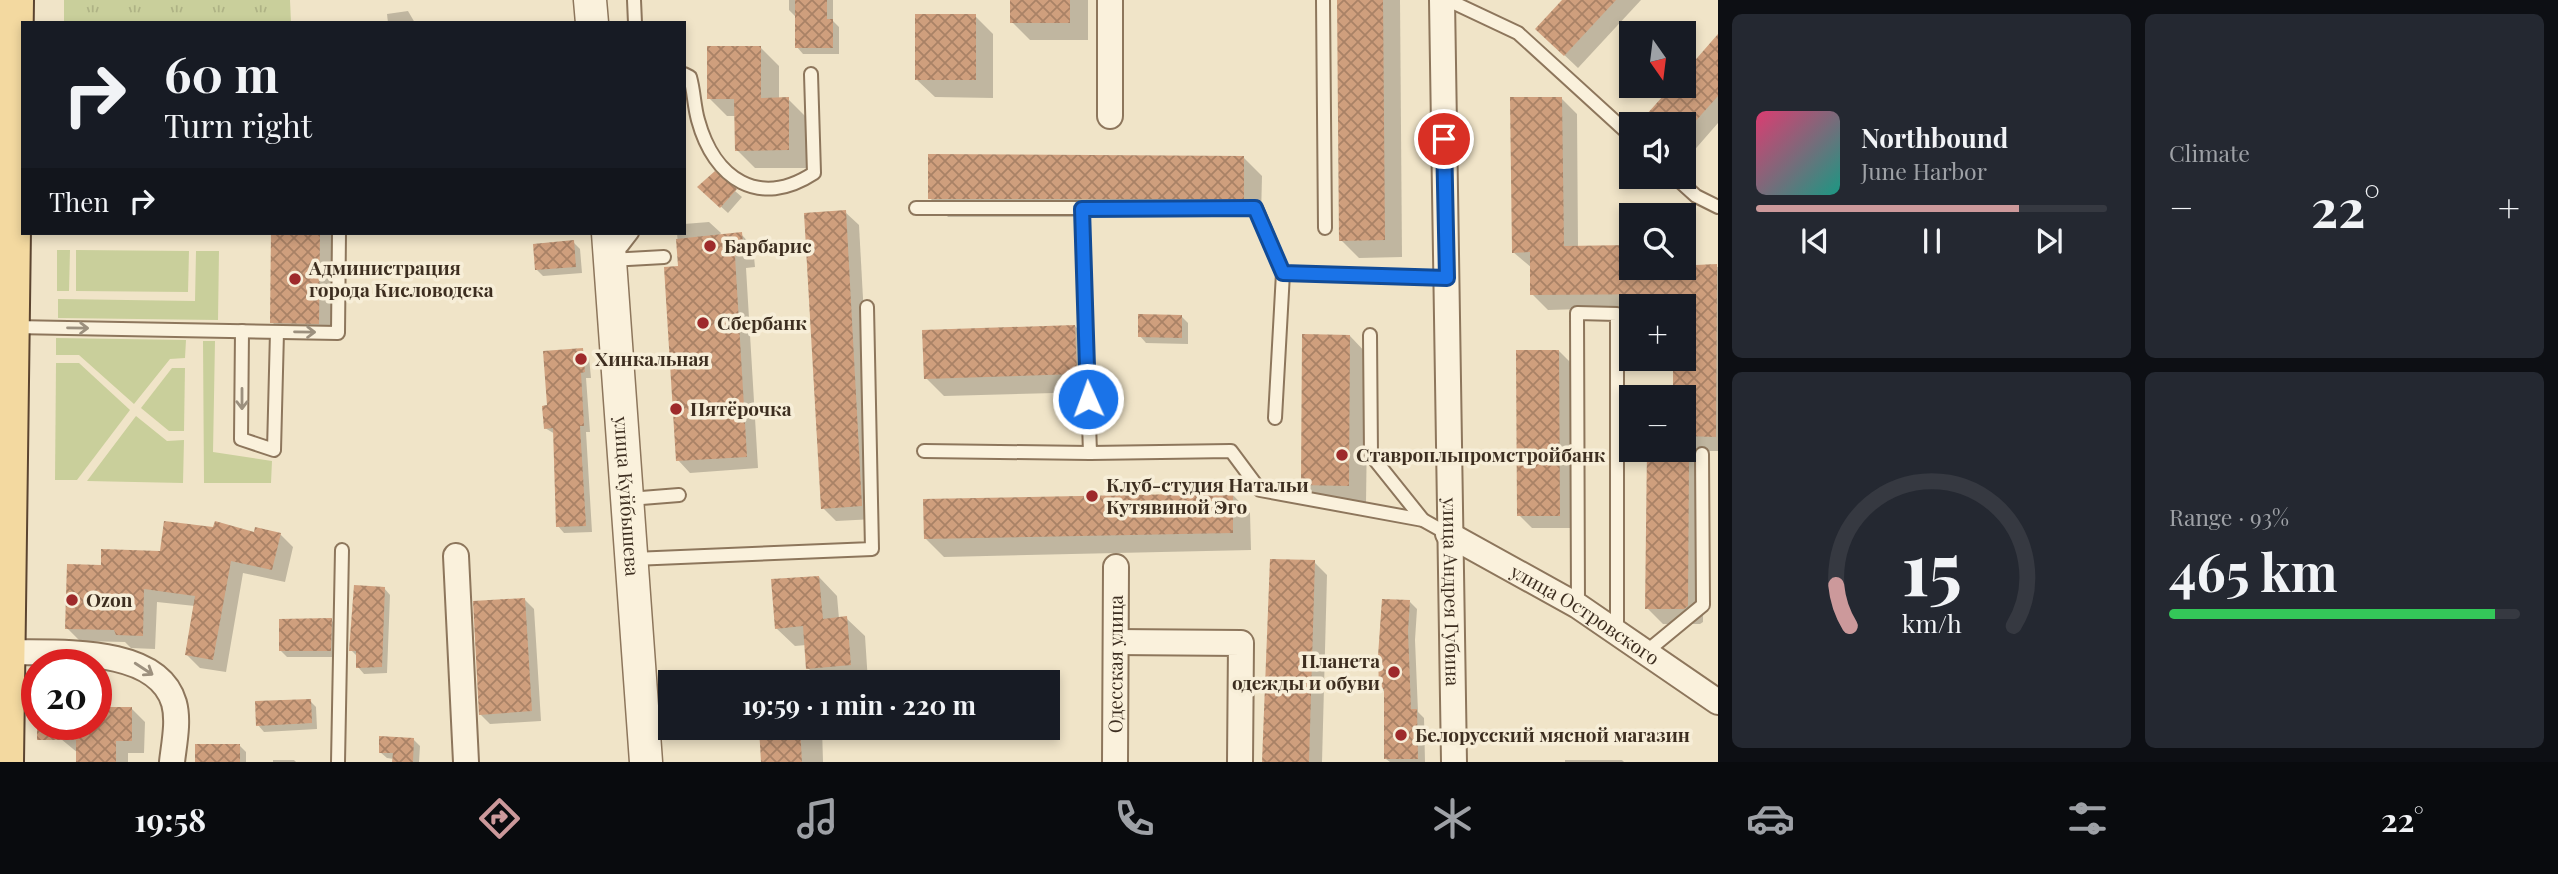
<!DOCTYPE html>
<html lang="en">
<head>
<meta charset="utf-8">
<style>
  :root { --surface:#171b24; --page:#242831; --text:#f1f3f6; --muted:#9ea1a6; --line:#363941; --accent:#cc999b }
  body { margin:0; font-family:"Playfair Display",serif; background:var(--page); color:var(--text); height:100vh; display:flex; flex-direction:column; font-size:26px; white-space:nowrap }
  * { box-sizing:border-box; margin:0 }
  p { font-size:23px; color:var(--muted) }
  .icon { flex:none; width:38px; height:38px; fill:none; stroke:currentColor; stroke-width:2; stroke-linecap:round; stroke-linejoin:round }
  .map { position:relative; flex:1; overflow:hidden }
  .details { display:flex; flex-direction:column; gap:14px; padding:14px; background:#0d0f14; width:840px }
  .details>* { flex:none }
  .hud { position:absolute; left:21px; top:21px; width:665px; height:214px; border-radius:0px; box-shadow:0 4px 10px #0003; background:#171b24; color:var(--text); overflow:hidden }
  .needle { width:46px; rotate:166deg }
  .buttons { position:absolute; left:1619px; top:21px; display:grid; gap:14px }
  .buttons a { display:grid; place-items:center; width:77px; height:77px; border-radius:0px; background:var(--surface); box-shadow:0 4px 10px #0003; font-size:35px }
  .speed { position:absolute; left:21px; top:649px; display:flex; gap:14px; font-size:35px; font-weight:700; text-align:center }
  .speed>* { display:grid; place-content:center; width:91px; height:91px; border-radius:50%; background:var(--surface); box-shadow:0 4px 10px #0003; line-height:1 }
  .speed .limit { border:10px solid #d22; background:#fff; color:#111 }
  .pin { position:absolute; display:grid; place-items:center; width:60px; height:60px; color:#fff; margin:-30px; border:4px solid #fff; border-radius:50%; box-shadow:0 2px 7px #0007 }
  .me { position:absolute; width:77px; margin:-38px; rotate:358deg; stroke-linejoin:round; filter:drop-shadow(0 0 5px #0008) }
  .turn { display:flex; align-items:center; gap:24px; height:147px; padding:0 28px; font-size:32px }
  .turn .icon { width:91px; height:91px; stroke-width:2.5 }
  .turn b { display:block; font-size:49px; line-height:60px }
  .then { display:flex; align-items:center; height:66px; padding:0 28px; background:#0003; gap:14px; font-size:26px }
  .big { font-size:52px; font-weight:700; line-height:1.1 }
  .details .card { flex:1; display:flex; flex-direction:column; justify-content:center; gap:10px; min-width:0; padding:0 24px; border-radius:10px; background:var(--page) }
  .details .dial { align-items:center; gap:0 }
  .dial svg { height:182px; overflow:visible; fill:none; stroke:var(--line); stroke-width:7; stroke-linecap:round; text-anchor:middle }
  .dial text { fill:var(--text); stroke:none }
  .song { display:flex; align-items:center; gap:21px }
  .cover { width:84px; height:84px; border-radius:10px; background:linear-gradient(135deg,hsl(340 70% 55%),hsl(170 70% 35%)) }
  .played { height:7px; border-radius:4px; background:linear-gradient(90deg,var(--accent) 75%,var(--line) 75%) }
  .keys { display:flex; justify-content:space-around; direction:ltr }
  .heat { display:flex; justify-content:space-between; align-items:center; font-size:38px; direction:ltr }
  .charge { height:10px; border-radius:5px; background:linear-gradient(90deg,#34c759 93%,var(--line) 0) }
  .details .tiles { flex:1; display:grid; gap:14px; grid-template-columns:repeat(2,1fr) }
  .trip { position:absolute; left:658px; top:670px; width:402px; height:70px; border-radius:0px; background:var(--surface); box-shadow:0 4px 10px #0003; font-weight:700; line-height:70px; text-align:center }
  .dock { display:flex; height:112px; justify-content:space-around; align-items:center; background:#090b0e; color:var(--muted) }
  .dock .icon { width:49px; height:49px }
  .dock .active { color:var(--accent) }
  .dock b { font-size:32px; color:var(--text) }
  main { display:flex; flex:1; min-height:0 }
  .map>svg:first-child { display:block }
  .green { fill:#c9cf9b }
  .park { fill:url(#park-tufts) }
  .shadow { fill:#0003 }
  .building { fill:url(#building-cross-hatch) }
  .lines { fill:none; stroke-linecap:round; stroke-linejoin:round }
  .service-casing { stroke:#8d765c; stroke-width:16 }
  .minor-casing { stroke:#8d765c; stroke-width:28 }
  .tertiary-casing { stroke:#8d765c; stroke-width:35 }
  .primary-casing { stroke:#5b4430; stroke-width:42 }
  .service { stroke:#faf1dc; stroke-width:12 }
  .minor { stroke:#faf1dc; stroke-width:24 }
  .tertiary { stroke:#faf1dc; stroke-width:32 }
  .primary { stroke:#f3d9a0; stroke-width:38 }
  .oneway { stroke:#9c907e }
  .route-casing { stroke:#114b97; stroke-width:18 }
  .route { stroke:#1a73e8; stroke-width:12 }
  .poi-dot { fill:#9e2a2b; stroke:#f7eed8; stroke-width:2.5 }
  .labels { text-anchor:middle; stroke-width:7; stroke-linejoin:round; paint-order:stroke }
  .poi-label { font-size:19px; font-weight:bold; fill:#3d2e20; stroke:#f7eed8; text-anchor:start }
  .street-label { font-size:19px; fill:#3d2e20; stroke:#f7eed8 }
</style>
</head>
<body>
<main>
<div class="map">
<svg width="1718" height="762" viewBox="0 0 1718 762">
  <defs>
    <pattern id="park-tufts" width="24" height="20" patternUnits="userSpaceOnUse" patternTransform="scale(1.75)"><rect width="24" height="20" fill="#c9cf9b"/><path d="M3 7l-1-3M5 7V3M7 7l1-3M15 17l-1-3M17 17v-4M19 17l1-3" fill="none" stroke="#aeb285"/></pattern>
    <pattern id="building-cross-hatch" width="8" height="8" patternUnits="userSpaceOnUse" patternTransform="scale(1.75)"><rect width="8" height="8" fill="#cf9f7d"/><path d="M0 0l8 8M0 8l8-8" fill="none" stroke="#a98266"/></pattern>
  </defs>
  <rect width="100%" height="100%" fill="#f0e4c8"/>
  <!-- green -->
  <g class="green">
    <polygon points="57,250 70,250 69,291 57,291"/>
    <polygon points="76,250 189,251 188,292 76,291"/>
    <polygon points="196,251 219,251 218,320 58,318 58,299 195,301"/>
    <polygon points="56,338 186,340 185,358 170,359 134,404 79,355 56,355"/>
    <polygon points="203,341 215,341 213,452 272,461 271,483 204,483"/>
    <polygon points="56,363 79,363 130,410 77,480 55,480"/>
    <polygon points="172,368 185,368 184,431 169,431 141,408"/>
    <polygon points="136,416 167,441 184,440 183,483 87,481"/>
  </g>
  <!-- park -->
  <polygon class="park" points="64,0 290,0 291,23 64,23"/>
  <!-- shadow -->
  <g class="shadow">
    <polygon points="789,0 833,0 833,21 839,27 839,54 803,54 797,47 796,17 789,10"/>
    <polygon points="1012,0 1088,0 1088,40 1030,40 1012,22"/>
    <polygon points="1339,0 1400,0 1402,257 1359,258 1341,240"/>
    <polygon points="1564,0 1641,0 1578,68 1537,29"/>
    <polygon points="408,11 415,23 388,23 387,14"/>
    <polygon points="975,16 993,34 993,98 935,97 916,79"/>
    <polygon points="1718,36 1718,123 1684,162 1684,124 1641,123 1674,86 1684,86 1684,75"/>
    <polygon points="760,47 779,66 779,99 788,99 806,117 807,168 755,168 737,150 736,116 727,116 709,98"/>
    <polygon points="1562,99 1577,114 1578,248 1631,247 1631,268 1718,267 1718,451 1704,451 1703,622 1700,624 1663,624 1647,608 1648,450 1684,450 1684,397 1675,397 1675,359 1684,359 1684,306 1548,310 1532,294 1532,268 1513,252"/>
    <polygon points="1244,158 1262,176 1261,217 948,217 930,198"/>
    <polygon points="715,174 742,197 728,213 706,193"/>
    <polygon points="845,212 859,225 875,519 836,521 823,508"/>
    <polygon points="709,222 721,233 718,237 741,234 753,247 755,267 746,268 758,468 690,473 678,460 680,268 677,233 684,233 684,224"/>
    <polygon points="273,233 332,233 332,336 285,335 272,322"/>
    <polygon points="573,242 580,249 582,273 543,276 537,270"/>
    <polygon points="1182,317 1188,323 1188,344 1146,343 1140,336"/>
    <polygon points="1075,326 1093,345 1094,392 944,396 926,378"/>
    <polygon points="1350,336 1368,355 1366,503 1321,503 1303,485"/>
    <polygon points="582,350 589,357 591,378 586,378 590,432 586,432 592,532 564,533 558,526 555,434 545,428 549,407"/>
    <polygon points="1559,351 1572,364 1573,528 1532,528 1519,515"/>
    <polygon points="1232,494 1250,513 1251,550 944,557 925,538"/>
    <polygon points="255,534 280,534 293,547 285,582 243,573 226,672 200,668 187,655 195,606 157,602 155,649 131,648 125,642 80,641 67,628 102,567"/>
    <polygon points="1314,562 1327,575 1322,762 1264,762"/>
    <polygon points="819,577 837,596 839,619 846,618 865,636 868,682 822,682 808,668 806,645 795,646 776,628"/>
    <polygon points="384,588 390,595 387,673 364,674 358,667 358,657 351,650"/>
    <polygon points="524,599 534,609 541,721 490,724 480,714"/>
    <polygon points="1410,602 1417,609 1415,640 1418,712 1424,718 1425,762 1390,762 1386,759 1386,693 1381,688"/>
    <polygon points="331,620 338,627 337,657 287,657 280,650"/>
    <polygon points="310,701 316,707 317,729 264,732 258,725"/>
    <polygon points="132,709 145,722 144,753 128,753 128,762 78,762 78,753 61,739"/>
    <polygon points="761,728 822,728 823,762 763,762"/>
    <polygon points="413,739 420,746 419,762 394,762 394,759 387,758 380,752"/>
    <polygon points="239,745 246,752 246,762 197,762"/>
    <polygon points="273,760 294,760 296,762 273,762"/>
    <polygon points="1565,760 1622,760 1624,762 1565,762"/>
  </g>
  <!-- building -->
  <g class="building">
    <polygon points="795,0 827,0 827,19 833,19 833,48 795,48"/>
    <rect x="1010" y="0" width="60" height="23"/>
    <polygon points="1337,0 1383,0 1385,240 1339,241"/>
    <polygon points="1562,0 1616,0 1564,56 1535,29"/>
    <rect x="915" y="14" width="61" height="66"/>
    <polygon points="1718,34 1718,96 1693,124 1638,124 1672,86 1684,86 1684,73"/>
    <polygon points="707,46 761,46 761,98 789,97 789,150 735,151 734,99 707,99"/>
    <polygon points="1510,97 1562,97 1564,246 1631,245 1631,268 1717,264 1716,437 1684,436 1684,397 1673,397 1673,359 1684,359 1684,306 1674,306 1674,294 1530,295 1530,252 1512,253"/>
    <polygon points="928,154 1244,156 1244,199 928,199"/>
    <polygon points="715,171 737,189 720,208 697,187"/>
    <polygon points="846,210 862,506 821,509 804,213"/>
    <polygon points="742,232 744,256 735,256 747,457 676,461 664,267 678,266 676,239"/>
    <polygon points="271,233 320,233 319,324 270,323"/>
    <polygon points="574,240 576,267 535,270 533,244"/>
    <polygon points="1138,314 1182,315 1182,338 1138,337"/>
    <polygon points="1075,325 1077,374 924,379 922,330"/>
    <polygon points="1302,334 1350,335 1349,486 1301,485"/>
    <polygon points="583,348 585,372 581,373 584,426 580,426 586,526 556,527 553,428 544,429 542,406 547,405 543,351"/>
    <polygon points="1516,350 1559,350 1560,516 1517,516"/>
    <polygon points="1647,450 1689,450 1688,606 1684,609 1645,609"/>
    <polygon points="1233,493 1233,533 924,539 923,499"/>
    <polygon points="164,521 213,527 215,521 254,532 255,527 281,533 272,570 231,561 213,660 185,655 195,596 144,589 143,636 116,635 114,630 65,629 67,564 101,565 101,549 160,551"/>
    <polygon points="1270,559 1315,560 1309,762 1262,762"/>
    <polygon points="819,576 823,619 847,616 851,665 806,669 803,626 775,629 771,579"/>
    <polygon points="354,585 385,587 382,667 356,668 356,651 349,651"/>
    <polygon points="525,598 532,711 479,715 473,601"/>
    <polygon points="1382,599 1410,600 1408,631 1411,709 1417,709 1418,759 1384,759 1384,689 1379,689 1378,656"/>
    <polygon points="332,618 331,651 279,651 279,619"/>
    <polygon points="311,699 312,723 256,726 255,701"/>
    <polygon points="96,707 132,707 132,741 116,741 116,762 76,762 76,740 37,740 37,724 96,724"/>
    <polygon points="759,728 800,728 802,762 761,762"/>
    <polygon points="379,736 414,738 413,762 392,762 393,753 379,753"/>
    <rect x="195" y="744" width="45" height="18"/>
  </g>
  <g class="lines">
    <!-- service casing -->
    <g class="service-casing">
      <g id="service">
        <polyline points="634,0 635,23"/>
        <polyline points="1323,0 1325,228"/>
        <polyline points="1448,0 1518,33 1631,136"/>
        <path d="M684 74 690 77C694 91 694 106 698 120 714 179 759 209 814 173L811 74"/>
        <polyline points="1675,177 1696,196 1718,207"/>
        <polyline points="916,208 1256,208 1283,273 1275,418"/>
        <polyline points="1082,209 1090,453 1231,451 1260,490 1423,520 1448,534"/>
        <polyline points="609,248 622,246 632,233"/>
        <polyline points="610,260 664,257"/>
        <polyline points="1283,273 1447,278"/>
        <polyline points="14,327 338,333 339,233"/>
        <polyline points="242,331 241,439 274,450 277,332"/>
        <polyline points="1370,335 1371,455 1423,520"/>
        <polyline points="924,451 1090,453"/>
        <polyline points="629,499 679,495"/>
        <polyline points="633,559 872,549 867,307"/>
        <polyline points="1578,606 1577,313 1617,314 1617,632"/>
        <polyline points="1646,652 1703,605 1702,454"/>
        <polyline points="338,762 342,550"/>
      </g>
    </g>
    <!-- minor casing -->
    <g class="minor-casing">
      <g id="minor">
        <path id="s1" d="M1442 0 1454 762"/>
        <polyline points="1110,116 1110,0"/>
        <path id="s2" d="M1448 534 1578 606 1718 702"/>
        <polyline points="456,556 466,762"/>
        <polyline points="1116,642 1241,643 1240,762"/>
        <path d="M5 652C53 654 157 644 174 703 179 721 174 744 172 762"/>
        <path id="s3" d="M1115 762 1116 567"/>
      </g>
    </g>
    <!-- tertiary casing -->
    <g class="tertiary-casing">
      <g id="tertiary">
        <polyline points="590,0 592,23"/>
        <path id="s4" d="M608 233 646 762"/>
      </g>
    </g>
    <!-- primary casing -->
    <g class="primary-casing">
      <polyline id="primary" points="4,762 14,0"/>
    </g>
    <!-- service -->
    <use href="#service" class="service"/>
    <!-- minor -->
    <use href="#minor" class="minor"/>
    <!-- tertiary -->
    <use href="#tertiary" class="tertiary"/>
    <!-- primary -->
    <use href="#primary" class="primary"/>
  </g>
  <!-- one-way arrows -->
  <defs><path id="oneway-shaft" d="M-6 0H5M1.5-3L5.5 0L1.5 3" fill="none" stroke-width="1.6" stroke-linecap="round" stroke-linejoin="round" transform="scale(1.75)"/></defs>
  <g class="oneway">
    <use href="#oneway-shaft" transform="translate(78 328) rotate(1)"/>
    <use href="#oneway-shaft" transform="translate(305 332) rotate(1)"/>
    <use href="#oneway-shaft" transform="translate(242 399) rotate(90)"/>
    <use href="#oneway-shaft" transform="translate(144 669) rotate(33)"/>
  </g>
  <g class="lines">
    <!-- route casing -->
    <g class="route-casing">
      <polyline id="route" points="1088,399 1082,209 1255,208 1283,273 1447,278 1444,139"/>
    </g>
    <!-- route -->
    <use href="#route" class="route"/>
  </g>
  <!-- markers -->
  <g class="poi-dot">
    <circle cx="710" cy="246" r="7"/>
    <circle cx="295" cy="279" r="7"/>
    <circle cx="703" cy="323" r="7"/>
    <circle cx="581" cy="359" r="7"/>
    <circle cx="676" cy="409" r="7"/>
    <circle cx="1342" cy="455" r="7"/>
    <circle cx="1092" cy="496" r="7"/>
    <circle cx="72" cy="600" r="7"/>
    <circle cx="1394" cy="672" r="7"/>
    <circle cx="1401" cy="735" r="7"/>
  </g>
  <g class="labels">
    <!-- poi labels -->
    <g class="poi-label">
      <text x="724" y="253">Барбарис</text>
      <text x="309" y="275">Администрация<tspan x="309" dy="22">города Кисловодска</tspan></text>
      <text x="717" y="330">Сбербанк</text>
      <text x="595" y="366">Хинкальная</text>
      <text x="690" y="416">Пятёрочка</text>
      <text x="1356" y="462">Ставропльпромстройбанк</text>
      <text x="1106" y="492">Клуб-студия Натальи<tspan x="1106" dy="22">Кутявиной Эго</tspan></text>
      <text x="86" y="607">Ozon</text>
      <text x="1380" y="668" text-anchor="end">Планета<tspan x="1380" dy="22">одежды и обуви</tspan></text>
      <text x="1415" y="742">Белорусский мясной магазин</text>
    </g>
    <!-- street labels -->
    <g class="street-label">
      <text dy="7" stroke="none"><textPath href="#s4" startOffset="264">улица Куйбышева</textPath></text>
      <text dy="7" stroke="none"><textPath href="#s1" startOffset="592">улица Андрея Губина</textPath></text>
      <text dy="7" stroke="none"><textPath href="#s2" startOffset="159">улица Островского</textPath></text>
      <text dy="7" stroke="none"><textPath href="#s3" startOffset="98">Одесская улица</textPath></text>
    </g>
  </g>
</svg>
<div class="buttons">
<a><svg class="needle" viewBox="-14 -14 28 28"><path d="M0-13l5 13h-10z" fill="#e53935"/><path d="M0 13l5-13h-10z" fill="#9ea1a6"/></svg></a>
<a><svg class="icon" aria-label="sound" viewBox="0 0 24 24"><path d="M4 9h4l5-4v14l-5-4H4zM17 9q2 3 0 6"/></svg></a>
<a><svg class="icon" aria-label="search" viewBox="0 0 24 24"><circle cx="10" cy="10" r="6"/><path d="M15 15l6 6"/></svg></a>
<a>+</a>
<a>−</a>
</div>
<div class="speed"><div class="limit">20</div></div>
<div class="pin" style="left:1444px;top:139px;background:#d93025"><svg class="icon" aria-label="arrive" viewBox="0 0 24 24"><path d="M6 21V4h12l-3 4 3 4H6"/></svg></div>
<svg class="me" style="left:1088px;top:399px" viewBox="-20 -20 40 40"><circle r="17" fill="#1a73e8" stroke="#fff" stroke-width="3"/><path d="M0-11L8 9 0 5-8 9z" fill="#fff"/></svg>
<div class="trip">19:59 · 1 min · 220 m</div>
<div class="hud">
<div class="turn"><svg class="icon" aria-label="right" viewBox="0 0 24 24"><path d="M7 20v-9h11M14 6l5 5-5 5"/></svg><div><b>60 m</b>Turn right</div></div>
<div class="then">Then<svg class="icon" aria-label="right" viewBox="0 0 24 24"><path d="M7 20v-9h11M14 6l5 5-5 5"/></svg></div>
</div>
</div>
<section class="details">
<div class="tiles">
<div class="card">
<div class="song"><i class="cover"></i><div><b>Northbound</b><p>June Harbor</p></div></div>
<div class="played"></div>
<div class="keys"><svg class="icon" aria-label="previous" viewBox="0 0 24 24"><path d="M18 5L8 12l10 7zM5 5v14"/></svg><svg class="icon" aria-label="pause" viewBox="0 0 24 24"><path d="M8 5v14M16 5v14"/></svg><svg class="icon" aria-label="next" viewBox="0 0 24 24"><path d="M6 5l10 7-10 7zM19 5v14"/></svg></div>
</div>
<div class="card"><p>Climate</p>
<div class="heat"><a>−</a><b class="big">22°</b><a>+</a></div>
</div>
<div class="card dial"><svg viewBox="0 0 100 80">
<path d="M14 69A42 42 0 1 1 86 69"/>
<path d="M14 69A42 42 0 0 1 8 51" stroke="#cc999b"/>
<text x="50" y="56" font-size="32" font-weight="700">15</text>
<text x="50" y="72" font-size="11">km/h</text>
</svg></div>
<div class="card"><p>Range · 93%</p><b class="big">465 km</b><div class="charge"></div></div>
</div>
</section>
</main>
<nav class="dock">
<b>19:58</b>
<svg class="icon active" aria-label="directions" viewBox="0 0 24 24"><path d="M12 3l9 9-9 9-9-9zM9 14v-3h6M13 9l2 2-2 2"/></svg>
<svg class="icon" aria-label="music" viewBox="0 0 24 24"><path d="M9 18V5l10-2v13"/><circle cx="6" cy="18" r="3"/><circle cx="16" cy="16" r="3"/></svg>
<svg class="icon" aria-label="phone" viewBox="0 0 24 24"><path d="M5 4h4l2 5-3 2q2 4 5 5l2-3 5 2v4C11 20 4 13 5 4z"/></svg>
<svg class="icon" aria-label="climate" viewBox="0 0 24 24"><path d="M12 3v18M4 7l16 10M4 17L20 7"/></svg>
<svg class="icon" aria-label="car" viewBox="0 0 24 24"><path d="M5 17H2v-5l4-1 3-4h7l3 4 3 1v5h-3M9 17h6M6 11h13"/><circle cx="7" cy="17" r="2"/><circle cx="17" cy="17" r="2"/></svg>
<svg class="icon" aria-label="filters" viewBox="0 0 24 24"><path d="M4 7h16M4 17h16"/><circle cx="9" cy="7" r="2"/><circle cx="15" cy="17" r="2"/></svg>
<b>22°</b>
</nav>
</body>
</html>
